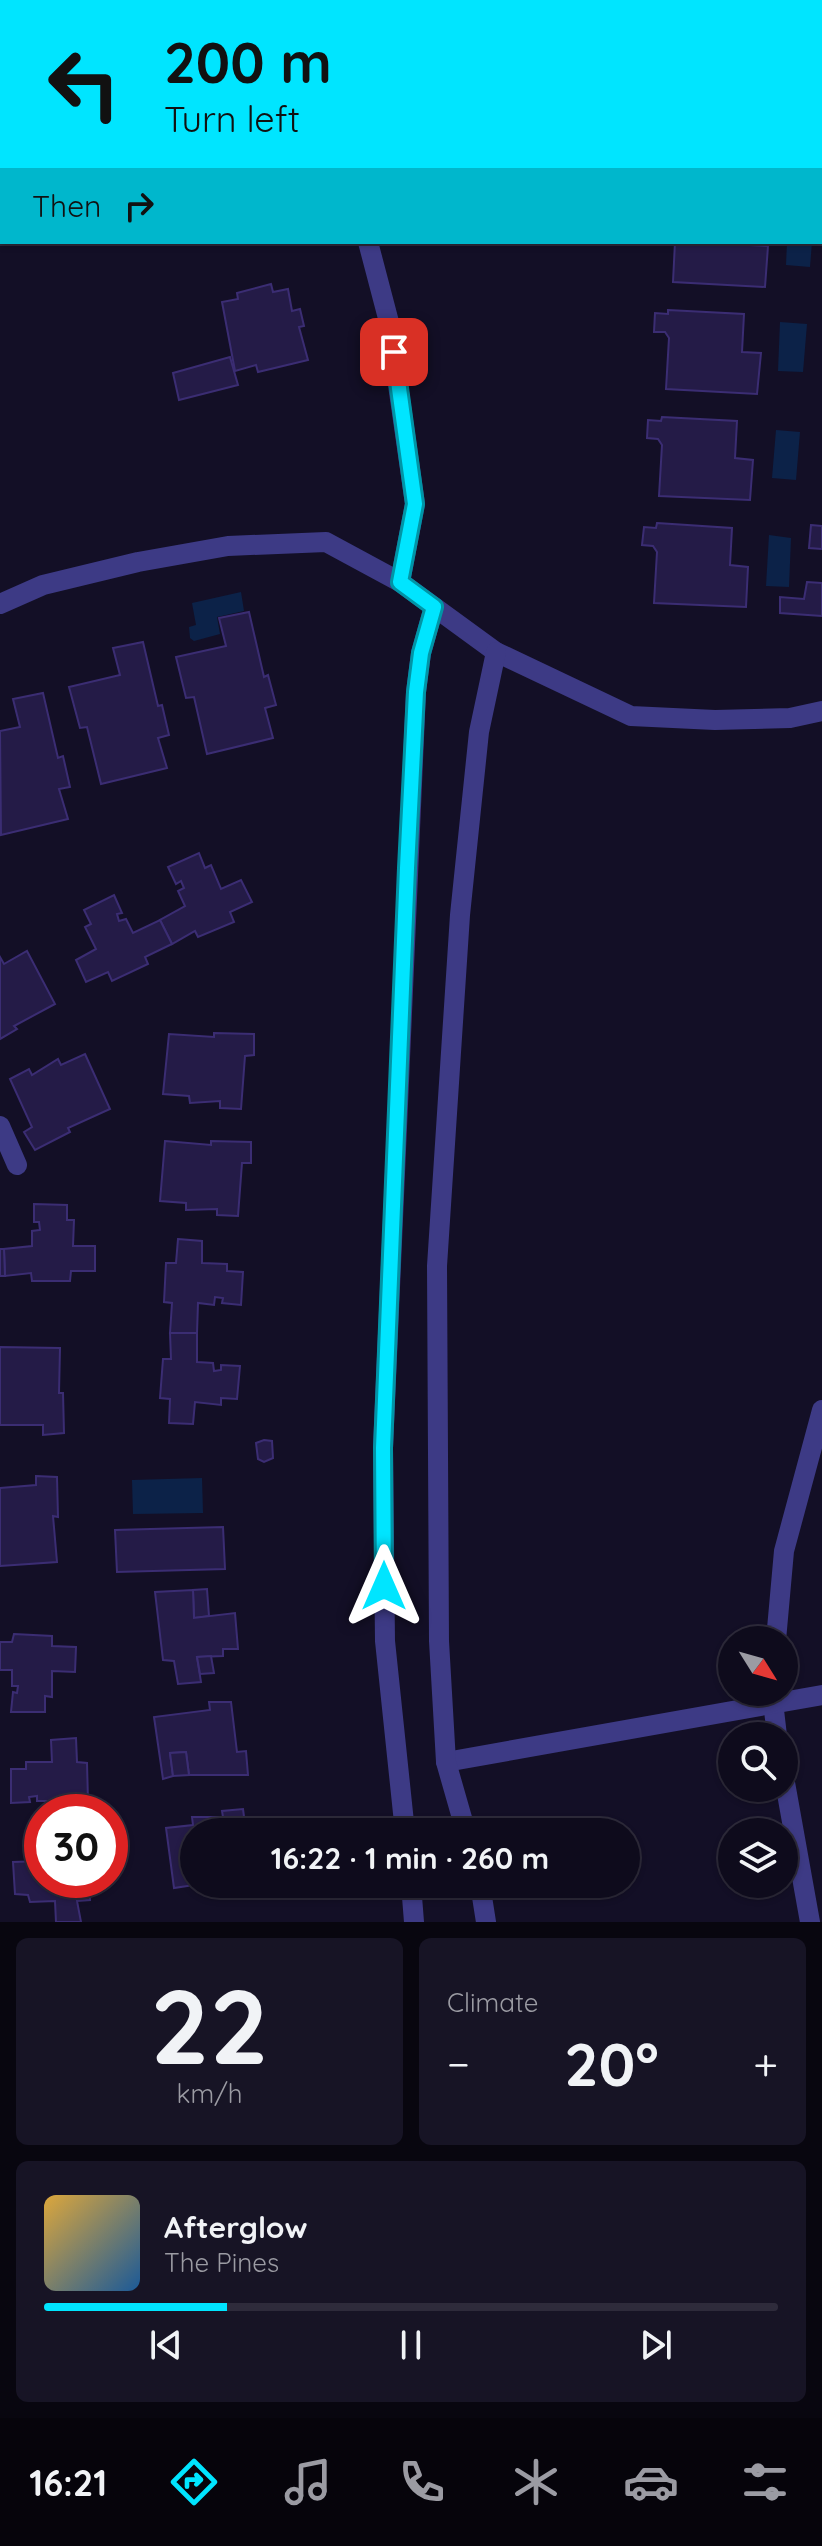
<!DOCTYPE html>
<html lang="en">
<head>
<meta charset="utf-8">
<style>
  :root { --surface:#0e0b1c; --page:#171425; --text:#f1f3f6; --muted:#9b9ba3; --line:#2e2b3b; --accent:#00e5ff }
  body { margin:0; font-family:Quicksand,sans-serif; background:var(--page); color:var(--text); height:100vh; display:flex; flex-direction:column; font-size:30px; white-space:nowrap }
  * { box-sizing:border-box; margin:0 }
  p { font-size:26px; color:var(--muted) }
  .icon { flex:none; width:44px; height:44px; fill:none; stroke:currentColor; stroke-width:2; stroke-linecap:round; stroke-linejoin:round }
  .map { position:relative; height:1922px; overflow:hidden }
  .side { display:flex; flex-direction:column; gap:16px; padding:16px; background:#08060f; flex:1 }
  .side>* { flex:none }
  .guide { position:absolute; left:0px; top:0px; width:822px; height:244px; box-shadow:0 2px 6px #0004,0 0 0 2px var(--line); background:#00e5ff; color:#111; overflow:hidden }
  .needle { width:52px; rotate:127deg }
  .fabs { position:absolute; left:718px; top:1626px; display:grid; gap:16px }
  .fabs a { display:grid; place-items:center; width:80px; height:80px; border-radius:50%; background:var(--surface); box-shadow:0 2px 6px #0004,0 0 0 2px var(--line); font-size:40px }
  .speed { position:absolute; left:24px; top:1794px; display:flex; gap:16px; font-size:40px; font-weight:700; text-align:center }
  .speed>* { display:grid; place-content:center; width:104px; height:104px; border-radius:50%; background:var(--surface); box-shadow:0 2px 6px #0004,0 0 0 2px var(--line); line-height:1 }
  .speed .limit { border:12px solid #d22; background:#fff; color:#111 }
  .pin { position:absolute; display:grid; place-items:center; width:68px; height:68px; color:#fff; margin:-34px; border-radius:16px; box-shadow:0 4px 12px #0006 }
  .me { position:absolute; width:88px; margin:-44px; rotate:0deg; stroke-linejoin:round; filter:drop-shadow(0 0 6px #0008) }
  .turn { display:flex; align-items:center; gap:28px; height:168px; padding:0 32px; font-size:36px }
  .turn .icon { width:104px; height:104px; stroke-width:2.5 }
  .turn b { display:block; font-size:56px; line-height:68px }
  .then { display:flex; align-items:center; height:76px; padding:0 32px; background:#0003; gap:16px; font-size:30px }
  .big { font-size:60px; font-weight:800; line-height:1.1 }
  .side .widget { flex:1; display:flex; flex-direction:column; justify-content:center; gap:12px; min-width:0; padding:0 28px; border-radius:12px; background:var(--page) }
  .side .dial { align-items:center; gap:0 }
  .dial b { font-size:104px; line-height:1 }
  .song { display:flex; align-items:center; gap:24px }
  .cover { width:96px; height:96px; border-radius:12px; background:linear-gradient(135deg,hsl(40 70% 55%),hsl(210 70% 35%)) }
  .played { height:8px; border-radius:4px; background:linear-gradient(90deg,var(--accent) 25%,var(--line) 25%) }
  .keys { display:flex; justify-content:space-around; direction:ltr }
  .heat { display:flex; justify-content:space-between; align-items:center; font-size:44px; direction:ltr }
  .side .tiles { flex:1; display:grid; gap:16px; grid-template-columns:1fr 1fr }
  .widget:last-child { grid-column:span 2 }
  .trip { position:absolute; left:180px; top:1818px; width:460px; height:80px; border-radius:40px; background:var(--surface); box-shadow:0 2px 6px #0004,0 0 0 2px var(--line); font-weight:800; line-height:80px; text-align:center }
  .tab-bar { display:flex; height:128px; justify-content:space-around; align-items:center; background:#06040b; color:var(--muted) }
  .tab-bar .icon { width:56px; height:56px }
  .tab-bar .active { color:var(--accent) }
  .tab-bar b { font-size:36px; color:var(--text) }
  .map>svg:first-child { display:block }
  .water { fill:#0c2248 }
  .building { fill:#241b47; stroke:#3b2d73; stroke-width:2 }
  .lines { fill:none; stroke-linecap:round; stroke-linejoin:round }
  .minor { stroke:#3d3a85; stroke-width:20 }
  .route-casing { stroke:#0095a6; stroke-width:20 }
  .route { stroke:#00e5ff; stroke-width:14 }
</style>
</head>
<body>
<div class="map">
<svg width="822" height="1922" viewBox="0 0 822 1922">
  <rect width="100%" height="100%" fill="#130f26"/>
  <!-- water -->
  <g class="water">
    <polygon points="787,242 812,242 810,267 786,265"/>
    <polygon points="780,322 807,324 803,372 778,371"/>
    <polygon points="776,430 800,432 796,480 772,478"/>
    <polygon points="769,535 791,538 789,587 766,586"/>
    <polygon points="241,592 244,611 217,617 220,634 194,641 190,638 189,627 196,625 192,603"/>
    <polygon points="202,1478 203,1513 133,1514 132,1480"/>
  </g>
  <!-- building -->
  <g class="building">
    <polygon points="676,0 765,0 676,2"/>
    <polygon points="675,242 750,242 750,245 768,246 765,287 673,282"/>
    <polygon points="271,284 273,292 288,289 292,311 300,309 304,326 299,327 308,360 258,372 256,365 235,371 222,302 238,299 237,293"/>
    <polygon points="668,310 744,314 742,352 761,353 757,394 666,389 669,338 665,332 654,332 655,313 668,314"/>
    <polygon points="230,357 238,385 179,400 173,373"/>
    <polygon points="662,417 737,421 735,458 753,460 750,500 659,496 662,445 658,439 647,438 648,420 661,421"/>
    <polygon points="657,523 732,528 730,565 748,567 746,607 654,603 657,552 653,546 642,545 644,527 656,528"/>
    <polygon points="811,525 822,526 822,549 809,548"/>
    <polygon points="807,582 822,583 822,616 780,613 780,597 804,599"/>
    <polygon points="249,612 264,677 268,675 276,705 265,708 273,738 207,754 194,697 186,698 176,657 226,646 219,618"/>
    <polygon points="143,642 158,706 162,705 169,735 158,738 167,768 101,784 87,727 80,728 69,687 120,675 113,648"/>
    <polygon points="43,693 58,758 63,756 70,787 59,789 68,819 1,835 0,731 20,727 13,699"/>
    <polygon points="199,853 205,868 211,865 221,889 241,880 252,902 230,912 234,922 198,937 195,931 172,944 160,920 185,906 178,891 184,888 181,881 176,884 168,867"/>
    <polygon points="114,895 122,913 117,914 119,921 126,919 133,933 160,920 172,944 145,957 148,964 112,981 108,972 86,982 76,960 96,949 85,927 91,924 84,910"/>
    <polygon points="27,951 55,1004 14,1026 17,1029 0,1039 0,957 4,964"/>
    <polygon points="214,1033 254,1034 254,1055 245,1056 241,1109 220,1108 220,1101 190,1103 189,1096 163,1094 169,1034 214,1037"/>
    <polygon points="85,1054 110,1109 68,1128 70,1132 35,1150 24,1132 32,1127 10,1079 29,1069 32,1075 58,1059 61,1065"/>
    <polygon points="165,1141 211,1145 211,1141 251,1142 251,1163 242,1163 238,1216 217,1215 217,1209 186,1210 186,1203 160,1201"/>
    <polygon points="34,1204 67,1205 67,1220 74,1220 73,1246 95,1246 95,1271 71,1271 70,1281 32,1281 31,1273 5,1276 4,1249 32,1246 32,1231 40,1230 39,1222 34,1222"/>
    <polygon points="178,1239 202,1241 202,1263 227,1264 227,1271 243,1272 241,1305 222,1303 223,1298 215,1297 214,1305 198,1303 197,1333 170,1333 172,1303 164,1302 166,1263 176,1263"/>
    <polygon points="0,1249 4,1249 5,1276 0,1276"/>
    <polygon points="170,1333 197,1333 197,1362 213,1363 214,1371 221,1370 221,1365 240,1366 237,1399 221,1398 221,1405 195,1402 193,1424 169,1423 170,1399 160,1398 163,1359 171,1359"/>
    <polygon points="0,1347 60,1348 59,1393 63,1393 64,1433 43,1435 43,1425 0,1425"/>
    <polygon points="264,1440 272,1441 273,1458 264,1462 258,1459 256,1443"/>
    <polygon points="36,1476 57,1477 58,1517 53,1516 57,1562 0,1566 0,1488 36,1485"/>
    <polygon points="223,1527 225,1569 117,1572 115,1530"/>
    <polygon points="207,1589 209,1616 194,1618 193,1590"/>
    <polygon points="193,1590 194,1618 235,1613 238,1649 223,1649 223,1656 197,1657 201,1682 178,1684 174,1661 163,1660 155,1592"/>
    <polygon points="14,1634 52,1636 52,1646 76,1647 75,1672 52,1671 52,1697 45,1696 45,1712 11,1712 13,1692 17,1693 18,1686 12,1686 12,1670 0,1670 0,1642 12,1642"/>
    <polygon points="211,1656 214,1673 200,1674 197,1657"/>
    <polygon points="209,1702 231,1702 237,1752 246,1751 248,1775 189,1775 186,1752 170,1753 173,1776 163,1779 154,1717 210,1710"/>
    <polygon points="76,1738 77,1762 87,1763 88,1801 81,1802 81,1812 55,1812 55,1801 37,1801 37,1796 29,1797 30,1802 11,1803 11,1769 26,1769 26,1762 52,1762 51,1740"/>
    <polygon points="186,1752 189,1775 173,1776 170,1753"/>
    <polygon points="243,1809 246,1832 194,1832 194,1884 200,1884 174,1888 166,1828 193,1825 192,1817 223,1817 222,1811"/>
    <polygon points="41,1861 42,1880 89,1880 90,1900 77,1901 81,1922 56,1922 55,1901 30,1902 28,1895 15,1894 13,1862"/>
  </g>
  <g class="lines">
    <!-- minor -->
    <g class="minor">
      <polyline points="305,0 305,2"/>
      <polyline points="368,242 389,322 415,504 400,582"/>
      <polyline points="0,604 43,585 138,562 228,546 326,542 400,582 496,652 631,716 715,720 790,718 822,711"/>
      <polyline points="0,1126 17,1165"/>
      <polyline points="776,1640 784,1551 822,1410"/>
      <polyline points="772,1693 777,1736"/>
      <polyline points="446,1762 822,1695"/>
      <polyline points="784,1777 810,1922"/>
      <polyline points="405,1832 385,1641 383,1448 416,692 421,653 434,607"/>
      <polyline points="466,1832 446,1762 439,1641 437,1266 460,915 479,732 496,652"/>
      <polyline points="411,1884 414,1922"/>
      <polyline points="480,1884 486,1922"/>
    </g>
  </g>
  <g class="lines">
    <!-- route casing -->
    <g class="route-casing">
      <polyline id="route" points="384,1586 383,1448 407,868 416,692 421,653 434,607 400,582 415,504 394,352"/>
    </g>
    <!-- route -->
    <use href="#route" class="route"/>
  </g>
</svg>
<div class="fabs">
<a><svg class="needle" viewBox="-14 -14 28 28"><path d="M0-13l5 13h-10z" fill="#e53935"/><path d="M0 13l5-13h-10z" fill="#9b9ba3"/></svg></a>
<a><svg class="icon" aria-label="search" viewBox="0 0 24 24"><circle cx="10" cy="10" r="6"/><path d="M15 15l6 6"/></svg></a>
<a><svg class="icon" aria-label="layers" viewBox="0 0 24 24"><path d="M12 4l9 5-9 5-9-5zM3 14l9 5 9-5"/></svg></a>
</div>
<div class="speed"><div class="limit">30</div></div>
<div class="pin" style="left:394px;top:352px;background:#d93025"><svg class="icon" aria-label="arrive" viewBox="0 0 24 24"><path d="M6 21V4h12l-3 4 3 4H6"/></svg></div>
<svg class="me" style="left:384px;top:1586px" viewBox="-20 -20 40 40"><path d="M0-17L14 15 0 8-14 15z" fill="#00e5ff" stroke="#fff" stroke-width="4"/></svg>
<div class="trip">16:22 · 1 min · 260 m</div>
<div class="guide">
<div class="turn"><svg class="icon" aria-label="left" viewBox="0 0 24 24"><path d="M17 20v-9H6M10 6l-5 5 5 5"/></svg><div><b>200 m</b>Turn left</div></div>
<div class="then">Then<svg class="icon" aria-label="right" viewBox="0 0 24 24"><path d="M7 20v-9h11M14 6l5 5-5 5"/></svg></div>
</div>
</div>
<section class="side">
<div class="tiles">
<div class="widget dial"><b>22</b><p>km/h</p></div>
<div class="widget"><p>Climate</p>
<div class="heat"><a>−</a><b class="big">20°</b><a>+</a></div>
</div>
<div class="widget">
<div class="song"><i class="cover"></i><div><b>Afterglow</b><p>The Pines</p></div></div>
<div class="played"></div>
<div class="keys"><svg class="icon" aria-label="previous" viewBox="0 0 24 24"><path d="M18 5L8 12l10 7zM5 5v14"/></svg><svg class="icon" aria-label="pause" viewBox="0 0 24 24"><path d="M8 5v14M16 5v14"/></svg><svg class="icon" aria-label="next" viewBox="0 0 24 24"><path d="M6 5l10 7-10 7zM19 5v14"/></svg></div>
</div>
</div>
</section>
<nav class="tab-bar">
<b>16:21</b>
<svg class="icon active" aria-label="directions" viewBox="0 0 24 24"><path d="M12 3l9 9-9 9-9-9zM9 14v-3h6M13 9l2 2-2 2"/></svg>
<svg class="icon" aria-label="music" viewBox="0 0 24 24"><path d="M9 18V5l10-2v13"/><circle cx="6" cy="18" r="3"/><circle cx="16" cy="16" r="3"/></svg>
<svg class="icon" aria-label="phone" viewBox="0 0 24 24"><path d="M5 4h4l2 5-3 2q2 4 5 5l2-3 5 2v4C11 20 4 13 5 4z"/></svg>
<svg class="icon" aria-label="climate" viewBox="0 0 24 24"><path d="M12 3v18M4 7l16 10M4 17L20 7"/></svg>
<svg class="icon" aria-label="car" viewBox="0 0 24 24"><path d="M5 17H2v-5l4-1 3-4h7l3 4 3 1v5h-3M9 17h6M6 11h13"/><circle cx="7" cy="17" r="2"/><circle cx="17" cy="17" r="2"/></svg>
<svg class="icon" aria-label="filters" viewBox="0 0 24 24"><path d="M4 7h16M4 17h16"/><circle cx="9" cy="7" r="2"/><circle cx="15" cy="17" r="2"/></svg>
</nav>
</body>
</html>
